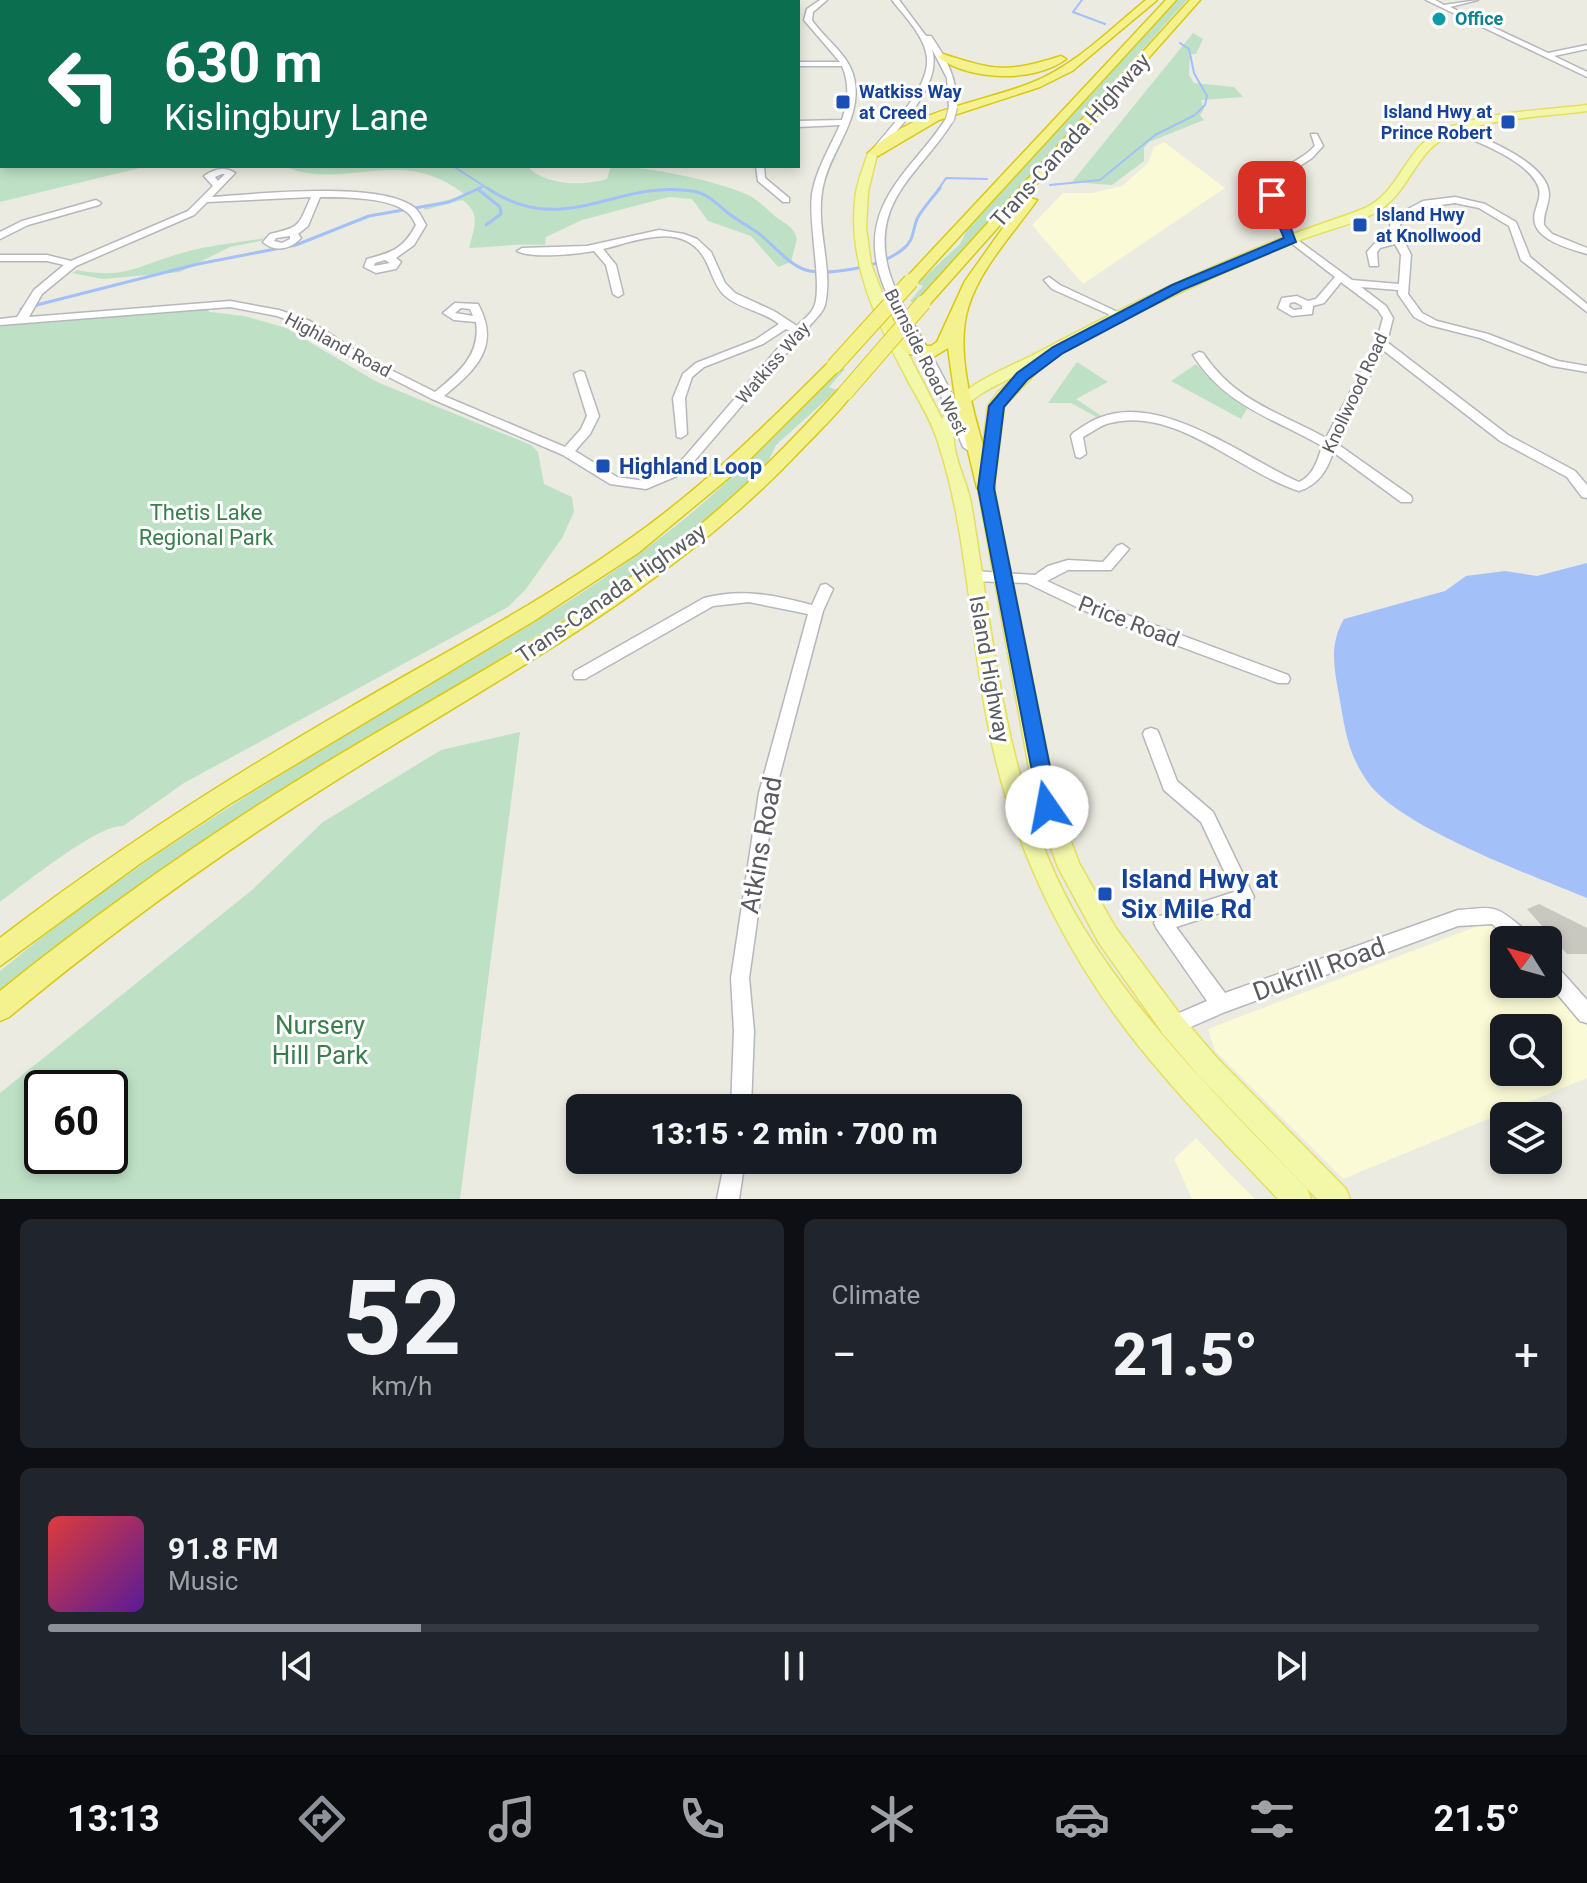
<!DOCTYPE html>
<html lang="en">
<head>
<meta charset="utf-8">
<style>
  :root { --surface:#171b24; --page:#20242c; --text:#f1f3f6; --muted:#9ea1a6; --line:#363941; --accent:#8c9099 }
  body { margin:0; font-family:Roboto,sans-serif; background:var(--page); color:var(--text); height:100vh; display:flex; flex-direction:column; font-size:30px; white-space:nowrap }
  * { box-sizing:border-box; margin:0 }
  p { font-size:26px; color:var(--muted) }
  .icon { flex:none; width:44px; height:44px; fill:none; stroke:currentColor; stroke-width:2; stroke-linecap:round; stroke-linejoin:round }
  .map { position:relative; height:1199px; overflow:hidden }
  .panel { display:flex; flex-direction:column; gap:20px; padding:20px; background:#0d0f14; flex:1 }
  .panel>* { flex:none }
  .guide { position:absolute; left:0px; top:0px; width:800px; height:168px; box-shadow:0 4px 12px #0003; background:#0b6e4f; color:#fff; overflow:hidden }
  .needle { width:52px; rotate:307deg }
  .buttons { position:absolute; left:1490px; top:926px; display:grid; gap:16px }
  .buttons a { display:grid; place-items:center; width:72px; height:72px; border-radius:12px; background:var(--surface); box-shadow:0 4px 12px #0003; font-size:40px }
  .speed { position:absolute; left:24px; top:1070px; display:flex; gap:16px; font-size:40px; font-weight:700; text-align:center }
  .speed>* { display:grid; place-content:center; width:104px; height:104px; border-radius:50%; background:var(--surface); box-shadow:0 4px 12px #0003; line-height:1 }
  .speed .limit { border:4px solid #111; border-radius:12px; background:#fff; color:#111 }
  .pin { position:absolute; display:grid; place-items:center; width:68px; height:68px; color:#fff; margin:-34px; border-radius:16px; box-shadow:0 4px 12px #0006 }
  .me { position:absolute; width:88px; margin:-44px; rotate:348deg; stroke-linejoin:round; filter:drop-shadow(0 0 6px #0008) }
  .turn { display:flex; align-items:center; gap:28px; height:168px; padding:0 32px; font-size:36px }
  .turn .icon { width:104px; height:104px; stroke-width:2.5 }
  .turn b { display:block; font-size:56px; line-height:68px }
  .big { font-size:60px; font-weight:800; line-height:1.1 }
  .panel .card { flex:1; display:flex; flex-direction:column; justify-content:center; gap:12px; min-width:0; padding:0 28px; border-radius:12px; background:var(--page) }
  .panel .dial { align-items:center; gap:0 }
  .dial b { font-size:104px; line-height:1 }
  .song { display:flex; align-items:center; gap:24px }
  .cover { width:96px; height:96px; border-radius:12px; background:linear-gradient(135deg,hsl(0 70% 55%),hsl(270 70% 35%)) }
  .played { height:8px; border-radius:4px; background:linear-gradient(90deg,var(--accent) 25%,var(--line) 25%) }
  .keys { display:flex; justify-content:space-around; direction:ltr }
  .heat { display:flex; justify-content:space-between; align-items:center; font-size:44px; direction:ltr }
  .panel .tiles { flex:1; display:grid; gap:20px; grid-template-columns:1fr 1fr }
  .card:last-child { grid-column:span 2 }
  .trip { position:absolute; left:566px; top:1094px; width:456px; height:80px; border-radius:12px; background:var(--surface); box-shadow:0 4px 12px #0003; font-weight:800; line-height:80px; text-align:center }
  .tabs { display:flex; height:128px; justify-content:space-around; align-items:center; background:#090b0e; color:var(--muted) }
  .tabs .icon { width:56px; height:56px }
  .tabs .active { color:var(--accent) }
  .tabs b { font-size:36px; color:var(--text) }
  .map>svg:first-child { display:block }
  .commercial { fill:#fafad6; fill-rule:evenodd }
  .green { fill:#bee1c6; fill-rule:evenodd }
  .water { fill:#a4c0f8 }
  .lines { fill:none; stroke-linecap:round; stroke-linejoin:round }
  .stream-far1 { stroke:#a4c0f8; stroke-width:2 }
  .stream { stroke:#a4c0f8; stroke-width:3 }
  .building { fill:#c8c8c0 }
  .minor-casing { stroke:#b6b7bc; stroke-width:3 }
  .major-casing { stroke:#e5df5f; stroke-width:3 }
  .highway-casing { stroke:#dac912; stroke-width:3 }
  .minor { fill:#fff; fill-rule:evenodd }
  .major { fill:#f3f8a9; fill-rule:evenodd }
  .highway { fill:#f4f18f; fill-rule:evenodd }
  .minor-bridge-casing { stroke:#b6b7bc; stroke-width:10; stroke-linecap:butt }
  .highway-bridge-casing { stroke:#dac912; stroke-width:17; stroke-linecap:butt }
  .minor-bridge { stroke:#fff; stroke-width:8 }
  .highway-bridge { stroke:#f4f18f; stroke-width:15 }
  .route { fill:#1a73e8; stroke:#114b97; stroke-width:2 }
  .culture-dot { fill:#0f9aa8; stroke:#fff; stroke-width:3 }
  .transit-dot { fill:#1a4fb4; stroke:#fff; stroke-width:3 }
  .labels { text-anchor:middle; stroke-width:6; stroke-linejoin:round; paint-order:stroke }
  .far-culture-label { font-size:18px; font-weight:bold; fill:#0d838f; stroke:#fff; text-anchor:start }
  .far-transit-label { font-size:18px; font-weight:bold; fill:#164399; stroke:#fff; text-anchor:start }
  .far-street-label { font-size:18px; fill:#595b60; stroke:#fff }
  .street-label { font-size:22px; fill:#595b60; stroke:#fff }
  .transit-label { font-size:22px; font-weight:bold; fill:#164399; stroke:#fff; text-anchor:start }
  .park-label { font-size:22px; fill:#3a7e4d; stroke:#fff }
  .near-street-label { font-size:26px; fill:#595b60; stroke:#fff }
  .near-transit-label { font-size:26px; font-weight:bold; fill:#164399; stroke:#fff; text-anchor:start }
  .near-park-label { font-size:26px; fill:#3a7e4d; stroke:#fff }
</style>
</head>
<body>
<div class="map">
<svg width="1587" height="1199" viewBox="0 0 1587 1199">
  <rect width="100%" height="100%" fill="#ebebe1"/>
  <!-- commercial -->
  <g class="commercial">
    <polygon points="1164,142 1225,188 1083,284 1032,225 1063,193 1092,193 1122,186 1148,163 1154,147"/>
    <path d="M1486 923 1503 928 1513 940H1504V984L1548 981 1587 1027V1078L1343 1179 1215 1051 1208 1029ZM1504 1028H1548V1072H1504Z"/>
    <polygon points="1196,1138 1229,1173 1255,1199 1192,1199 1174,1159"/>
  </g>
  <!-- green -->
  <g class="green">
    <polygon points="0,0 547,0 548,2 2,2 2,166 148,166 0,202"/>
    <polygon points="1177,0 1187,0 915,303 910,301 923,286 918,284 920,281 960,244 967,230"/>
    <polygon points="1193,33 1203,39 1196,54 1190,54 1189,75 1194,83 1234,87 1243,97 1201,100 1204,109 1200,115 1204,120 1149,142 1144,148 1144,161 1112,185 1072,182"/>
    <path d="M284 166H527C545 186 583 186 607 179L611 166C644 166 714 180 746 194 757 198 767 210 776 217 786 224 794 227 797 239L791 262 778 267 751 236 708 221 692 199 669 197 582 220 546 237 545 245C519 243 496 247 469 248 474 227 482 214 462 200L425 210 423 207 465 195C401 143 344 193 284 166Z"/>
    <path d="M264 238 261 241 230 247 180 272 103 279 72 273 77 270C126 280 138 265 182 253 208 245 237 243 264 238Z"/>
    <path d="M204 307 210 312 244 316 286 328 377 382 531 445 538 452 544 484 572 497 574 512 562 538 526 589 508 607 184 783 123 826C98 824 23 885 0 902V324Z"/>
    <polygon points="1077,362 1108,382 1076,399 1103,417 1100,419 1071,403 1048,403"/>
    <polygon points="1196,364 1219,388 1248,407 1241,419 1171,381"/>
    <path d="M841 368 845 369 829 387 837 390 776 445 768 462 718 510 629 579 399 721 0 995V971C123 870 259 787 396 705 483 652 574 603 656 541 724 490 782 430 841 368Z"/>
    <path d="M520 732 460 1199H0V1093L252 890 323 822 441 750ZM42 1088H110V1156H42Z"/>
  </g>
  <!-- water -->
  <path class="water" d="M1587 563V898C1534 876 1398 827 1367 781 1347 752 1345 729 1339 695 1334 668 1329 644 1344 619L1445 591 1466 576 1505 571 1537 576Z"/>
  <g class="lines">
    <!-- stream-far1 -->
    <g class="stream-far1">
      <polyline points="116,0 121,2"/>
      <polyline points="1082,0 1073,12 1105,24"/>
      <polyline points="453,166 490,190"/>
      <polyline points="1050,185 1100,180 1155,135 1195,115 1205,105 1207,96 1194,73 1189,49 1180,43"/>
      <polyline points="476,190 484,186"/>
      <polyline points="669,190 677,190"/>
      <polyline points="938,190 946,178 987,179"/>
    </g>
    <!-- stream -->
    <g class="stream">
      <path d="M487 188C563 240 616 179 692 191 707 193 717 204 728 213 739 222 752 227 763 237 798 269 801 278 853 269 870 266 890 260 903 249 915 240 912 229 918 217 924 207 933 197 940 188"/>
      <polyline points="479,190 500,207 501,214 486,225"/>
      <polyline points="21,309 198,264 296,245 369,216 449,202 480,188"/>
    </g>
  </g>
  <!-- building -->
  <polygon class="building" points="1539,904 1587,928 1587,954 1567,954 1527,909"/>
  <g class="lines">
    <!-- minor casing -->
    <g class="minor-casing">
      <g id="minor">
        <polygon points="593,0 599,0 600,2 594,2"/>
        <polygon points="686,0 694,0 696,2 688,2"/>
        <path d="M820 0H827L813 12 812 20C825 40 849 54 854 78 863 117 833 147 824 182 813 224 834 266 825 305 822 316 808 324 805 334L802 335 684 473 646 489 610 484 563 455 432 399 359 362 302 325 277 316 230 307 0 325V319L17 317 34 290 64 265 47 261H0V255H47L71 261 188 211 213 186 204 176C214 169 225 166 235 173L212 197C255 194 385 180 416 209 420 213 423 220 426 225L414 245 396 258 401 262 396 269 376 273 364 267 367 259C393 252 403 249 416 225 414 221 412 217 409 214 393 197 343 197 320 197L308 226 298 234 301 238C291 249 275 253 263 242L270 234C301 227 298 226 311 197L207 202 194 215 76 266 42 294 29 317 230 301 279 310 310 321 367 358 435 392C458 373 481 355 476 322L454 320 443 313 455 303 478 304C501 346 476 370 444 396L565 447 581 429 587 416 574 374 580 371 584 372 599 416 590 434 575 451 617 477 645 481 676 467 792 332 786 329 763 344 704 367 692 377 685 398 687 434 681 438 677 437 673 398 683 374 696 363 755 340 779 324C763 311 739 309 724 295 713 284 711 268 703 256 680 221 634 242 603 249L616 265 623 294 618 297 613 294 606 265 594 251C576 254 532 259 517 251L522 248 587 246 659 230 684 234 697 239 711 252 725 283 735 293 774 311 797 326C802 321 811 314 814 307 823 287 808 223 812 194 816 170 830 147 840 125L798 127V121L842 120C848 101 850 84 842 66H798V62H840L804 20 807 9ZM222 174H225L218 181 215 177ZM290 236V239L282 243 274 241 276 238ZM385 260 390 263 374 266 375 263ZM461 308 470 309 473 316 455 313Z"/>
        <path d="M892 0H899L926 36H931C947 59 957 79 957 107L953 109 949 107 947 78 932 49C943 85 898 128 877 155L874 156 870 153C887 130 930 89 927 58 925 36 904 16 892 0Z"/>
        <polygon points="1426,0 1435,0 1444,5 1478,0 1450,7 1548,53 1587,45 1587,49 1554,56 1587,72 1587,77"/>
        <path d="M947 117 954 119C937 149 908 173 893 204 867 261 907 310 933 358 949 387 963 416 975 447L969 451 963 447C951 416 937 387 922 358 896 311 858 262 883 206 898 173 928 148 947 117Z"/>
        <path d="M1452 127H1458C1482 138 1548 162 1549 194 1549 205 1543 214 1544 225L1552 234 1587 248V254C1568 248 1528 239 1535 212 1538 201 1543 193 1536 182 1522 158 1477 142 1452 131Z"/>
        <path d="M1311 134H1317L1323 146 1312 158 1277 181V195L1295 238 1352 280 1399 284 1401 255 1395 244 1380 248 1377 252 1378 266H1370L1367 252 1374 244 1393 238 1390 225 1397 215 1423 201 1455 197 1485 204 1516 222 1530 257 1587 304V312L1521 260 1509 226 1479 208 1455 203 1425 207 1404 219 1400 225V233L1411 255 1408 294 1422 313 1437 321 1488 334 1558 361 1587 366V372L1552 366 1480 338 1429 325 1414 317 1398 294V290L1361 287 1386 306 1393 318 1387 342 1508 435 1575 471 1587 485V498L1582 497 1567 477 1500 441 1383 350 1336 443 1411 496 1412 499 1411 502H1401L1333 452C1327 471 1318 485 1299 491 1239 472 1177 406 1110 423 1101 425 1092 432 1083 437L1086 454 1080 458 1076 457 1071 436 1073 433C1081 428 1090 421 1099 418 1162 392 1244 458 1299 482 1313 476 1318 460 1322 446 1273 418 1225 406 1193 355L1199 352 1203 353C1236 402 1277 411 1326 438L1376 343 1383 318 1378 310 1341 282 1324 303 1313 306 1312 314 1292 316 1278 308 1282 298 1297 296 1308 301 1316 299 1335 277 1286 239 1267 195 1269 178 1306 154 1315 146ZM1295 302 1302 306V309L1294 310 1289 307 1290 303Z"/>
        <polygon points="756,166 764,166 765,178 789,198 789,202 783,202 758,181"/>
        <polygon points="96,200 101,203 99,205 28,225 0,239 0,232 22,221"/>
        <polygon points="1049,277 1060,285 1124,315 1119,318 1115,317 1052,289 1044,280"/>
        <polygon points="1122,544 1129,549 1111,570 1068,570 1047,581 1095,603 1288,675 1290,679 1288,683 1278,683 1085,611 1027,583 974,581 967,576 974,571 1035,575 1048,566 1068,560 1103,562 1117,546"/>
        <path d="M826 584 833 589 823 611 775 793 749 978 754 1031 751 1108H731L734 1031 731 978 759 793 808 614 749 602 713 606 585 679H575L573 675 575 671 704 598C741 588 775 595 812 605L821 585Z"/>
        <path d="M1151 728 1157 730 1159 734 1177 781 1213 812 1254 897 1251 903 1176 927 1225 993 1458 910C1491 908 1493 903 1519 925 1525 930 1529 933 1532 940H1510L1492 924 1458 926 1225 1012 1170 1036 1163 1034 1160 1027 1163 1020 1207 1001 1157 929 1154 923 1157 917 1234 892 1201 822 1164 790 1143 734 1145 730Z"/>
        <polygon points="1548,960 1554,963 1587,1000 1587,1023 1580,1021 1548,983"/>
        <polygon points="725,1160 745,1160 739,1199 717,1199"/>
      </g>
    </g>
    <!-- major casing -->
    <g class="major-casing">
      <path id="major" d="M1587 105V111C1544 117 1461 118 1430 149 1410 170 1402 198 1375 213 1350 226 1321 231 1295 242 1205 279 1117 321 1032 367L1037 371 1035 374 1004 406 994 488 1058 807 1079 863 1115 927 1182 1017 1217 1058 1346 1189 1350 1199H1317L1199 1076 1164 1035 1099 943 1058 867 1036 807 978 488 988 406 998 392 1017 375C997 385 964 398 956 422 947 448 966 477 971 503 995 646 1006 801 1083 927 1144 1026 1227 1106 1307 1189L1311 1199H1278C1240 1158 1199 1118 1163 1075 1077 977 1016 861 990 734 969 637 969 536 938 442 931 419 917 398 906 377 876 320 846 259 856 193 858 180 864 166 868 153L878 151 868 191 866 228 871 264 899 336 942 419C958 385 1004 370 1035 354 1117 310 1202 269 1288 236 1313 226 1338 219 1363 209 1399 194 1405 149 1438 132 1482 111 1540 111 1587 105Z"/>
    </g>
    <!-- highway casing -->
    <g class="highway-casing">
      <g id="highway">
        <path d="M1146 0H1157L1072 71 1040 87 939 120 878 156 868 153C911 110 977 104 1031 83 1075 66 1110 29 1146 0Z"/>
        <polygon points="1166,0 1176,0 916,284 906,284 906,278"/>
        <polygon points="1190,0 1200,0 928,306 918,306 918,300"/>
        <path d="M943 54C996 71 1007 73 1061 56L1066 59C1034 83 969 81 938 57Z"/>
        <path d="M1025 197 1037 200C1013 234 980 268 968 308 952 361 982 436 995 488L986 494 977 488 955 397 948 348 935 356 907 354 879 322 887 317 892 319 917 346H931L937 342 965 281Z"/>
        <path d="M834 361 840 363V369L743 466 638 553 537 619 228 805 138 865 0 966V938C111 853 228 778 349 708 441 654 537 605 624 543 699 491 764 427 828 363Z"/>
        <path d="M845 388 853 393C838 414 818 432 800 451 670 589 502 676 343 776 226 849 115 929 9 1017L0 1021V991C104 907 214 831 327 762 453 686 586 618 700 525 750 484 795 437 839 389Z"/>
      </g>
    </g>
    <!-- minor -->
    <use href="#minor" class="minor"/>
    <!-- major -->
    <use href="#major" class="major"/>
    <!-- highway -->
    <use href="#highway" class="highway"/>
    <!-- minor-bridge casing -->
    <g class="minor-bridge-casing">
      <polyline id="minor-bridge" points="950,119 953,107"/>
    </g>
    <!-- highway-bridge casing -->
    <g class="highway-bridge-casing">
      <g id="highway-bridge">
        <polyline points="834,366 911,281"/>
        <polyline points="845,393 923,303"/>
      </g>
    </g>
    <!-- minor-bridge -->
    <use href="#minor-bridge" class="minor-bridge"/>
    <!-- highway-bridge -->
    <use href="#highway-bridge" class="highway-bridge"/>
  </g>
  <!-- route -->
  <polygon class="route" points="1272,192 1278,195 1296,242 1182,290 1063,353 1027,380 1004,407 994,488 1058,807 1055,813 1040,813 978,488 989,406 1017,373 1053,347 1172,285 1284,238 1266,195"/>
  <!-- markers -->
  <circle class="culture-dot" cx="1439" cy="19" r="8"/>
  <g class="transit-dot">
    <rect x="835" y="94" width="16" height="16" rx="4"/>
    <rect x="1500" y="114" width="16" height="16" rx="4"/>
    <rect x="1352" y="217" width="16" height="16" rx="4"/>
    <rect x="595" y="458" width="16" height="16" rx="4"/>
    <rect x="1097" y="886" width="16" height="16" rx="4"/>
  </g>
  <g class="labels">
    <!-- far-culture labels -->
    <g class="far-culture-label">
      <text x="1455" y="25">Office</text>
    </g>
    <!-- far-transit labels -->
    <g class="far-transit-label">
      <text x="859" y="98">Watkiss Way<tspan x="859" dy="21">at Creed</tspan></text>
      <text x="1492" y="118" text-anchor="end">Island Hwy at<tspan x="1492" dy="21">Prince Robert</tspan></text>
      <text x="1376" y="221">Island Hwy<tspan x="1376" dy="21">at Knollwood</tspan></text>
    </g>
    <!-- far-street labels -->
    <g class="far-street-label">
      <text transform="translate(338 345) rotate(28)" y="6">Highland Road</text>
      <text transform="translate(926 362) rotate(63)" y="6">Burnside Road West</text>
      <text transform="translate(773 363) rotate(-49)" y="6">Watkiss Way</text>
      <text transform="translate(1355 393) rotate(-65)" y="6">Knollwood Road</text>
    </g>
    <!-- street labels -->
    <g class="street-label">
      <text transform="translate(1070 140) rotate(-48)" y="8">Trans-Canada Highway</text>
      <text transform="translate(611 593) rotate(-35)" y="8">Trans-Canada Highway</text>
      <text transform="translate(1129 621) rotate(21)" y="8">Price Road</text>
      <text transform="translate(990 669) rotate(80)" y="8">Island Highway</text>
    </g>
    <!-- transit labels -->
    <g class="transit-label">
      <text x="619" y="474">Highland Loop</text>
    </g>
    <!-- park labels -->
    <g class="park-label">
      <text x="206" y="520">Thetis Lake<tspan x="206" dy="25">Regional Park</tspan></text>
    </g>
    <!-- near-street labels -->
    <g class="near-street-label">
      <text transform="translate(761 845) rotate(-80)" y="9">Atkins Road</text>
      <text transform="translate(1319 969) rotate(-20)" y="9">Dukrill Road</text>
    </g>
    <!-- near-transit labels -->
    <g class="near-transit-label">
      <text x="1121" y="888">Island Hwy at<tspan x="1121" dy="30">Six Mile Rd</tspan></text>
    </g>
    <!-- near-park labels -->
    <g class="near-park-label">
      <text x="320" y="1034">Nursery<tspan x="320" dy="30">Hill Park</tspan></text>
    </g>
  </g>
</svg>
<div class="buttons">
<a><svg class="needle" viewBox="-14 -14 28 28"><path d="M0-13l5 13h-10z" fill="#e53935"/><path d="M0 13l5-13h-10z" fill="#9ea1a6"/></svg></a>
<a><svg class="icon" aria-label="search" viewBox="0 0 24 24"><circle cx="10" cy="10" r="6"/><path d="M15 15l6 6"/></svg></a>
<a><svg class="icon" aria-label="layers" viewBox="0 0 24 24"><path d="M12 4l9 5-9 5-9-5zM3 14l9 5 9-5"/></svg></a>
</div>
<div class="speed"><div class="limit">60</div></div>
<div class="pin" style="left:1272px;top:195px;background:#d93025"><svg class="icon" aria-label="arrive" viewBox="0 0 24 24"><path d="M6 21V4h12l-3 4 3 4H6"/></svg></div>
<svg class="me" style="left:1047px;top:807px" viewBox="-20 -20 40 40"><circle r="19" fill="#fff"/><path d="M0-13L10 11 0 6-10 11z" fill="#1a73e8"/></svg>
<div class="trip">13:15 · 2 min · 700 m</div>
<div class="guide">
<div class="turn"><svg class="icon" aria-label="left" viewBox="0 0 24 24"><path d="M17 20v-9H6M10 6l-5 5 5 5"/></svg><div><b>630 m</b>Kislingbury Lane</div></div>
</div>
</div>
<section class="panel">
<div class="tiles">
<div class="card dial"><b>52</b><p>km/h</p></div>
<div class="card"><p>Climate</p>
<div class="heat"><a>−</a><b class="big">21.5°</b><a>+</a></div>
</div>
<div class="card">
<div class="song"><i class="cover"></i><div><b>91.8 FM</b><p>Music</p></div></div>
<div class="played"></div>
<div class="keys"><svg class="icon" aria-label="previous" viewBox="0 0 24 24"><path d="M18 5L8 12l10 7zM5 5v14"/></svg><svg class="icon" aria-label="pause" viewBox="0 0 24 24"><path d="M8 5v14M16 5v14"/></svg><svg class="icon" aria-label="next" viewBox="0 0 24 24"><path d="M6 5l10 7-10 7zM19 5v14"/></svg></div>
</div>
</div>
</section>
<nav class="tabs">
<b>13:13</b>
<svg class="icon active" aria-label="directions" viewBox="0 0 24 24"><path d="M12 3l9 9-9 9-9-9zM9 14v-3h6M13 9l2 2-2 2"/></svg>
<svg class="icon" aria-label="music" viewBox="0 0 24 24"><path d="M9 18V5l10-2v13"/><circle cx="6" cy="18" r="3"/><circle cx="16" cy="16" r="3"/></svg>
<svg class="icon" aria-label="phone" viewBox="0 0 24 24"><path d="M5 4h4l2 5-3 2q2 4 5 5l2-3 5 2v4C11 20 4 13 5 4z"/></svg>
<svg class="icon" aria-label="climate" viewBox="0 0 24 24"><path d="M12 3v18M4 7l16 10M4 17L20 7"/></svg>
<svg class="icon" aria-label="car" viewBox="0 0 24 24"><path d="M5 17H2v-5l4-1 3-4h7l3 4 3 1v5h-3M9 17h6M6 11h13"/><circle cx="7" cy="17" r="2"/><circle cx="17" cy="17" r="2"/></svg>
<svg class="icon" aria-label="filters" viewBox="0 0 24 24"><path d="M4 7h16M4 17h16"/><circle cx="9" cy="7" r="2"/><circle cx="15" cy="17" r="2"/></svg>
<b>21.5°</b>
</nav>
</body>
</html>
